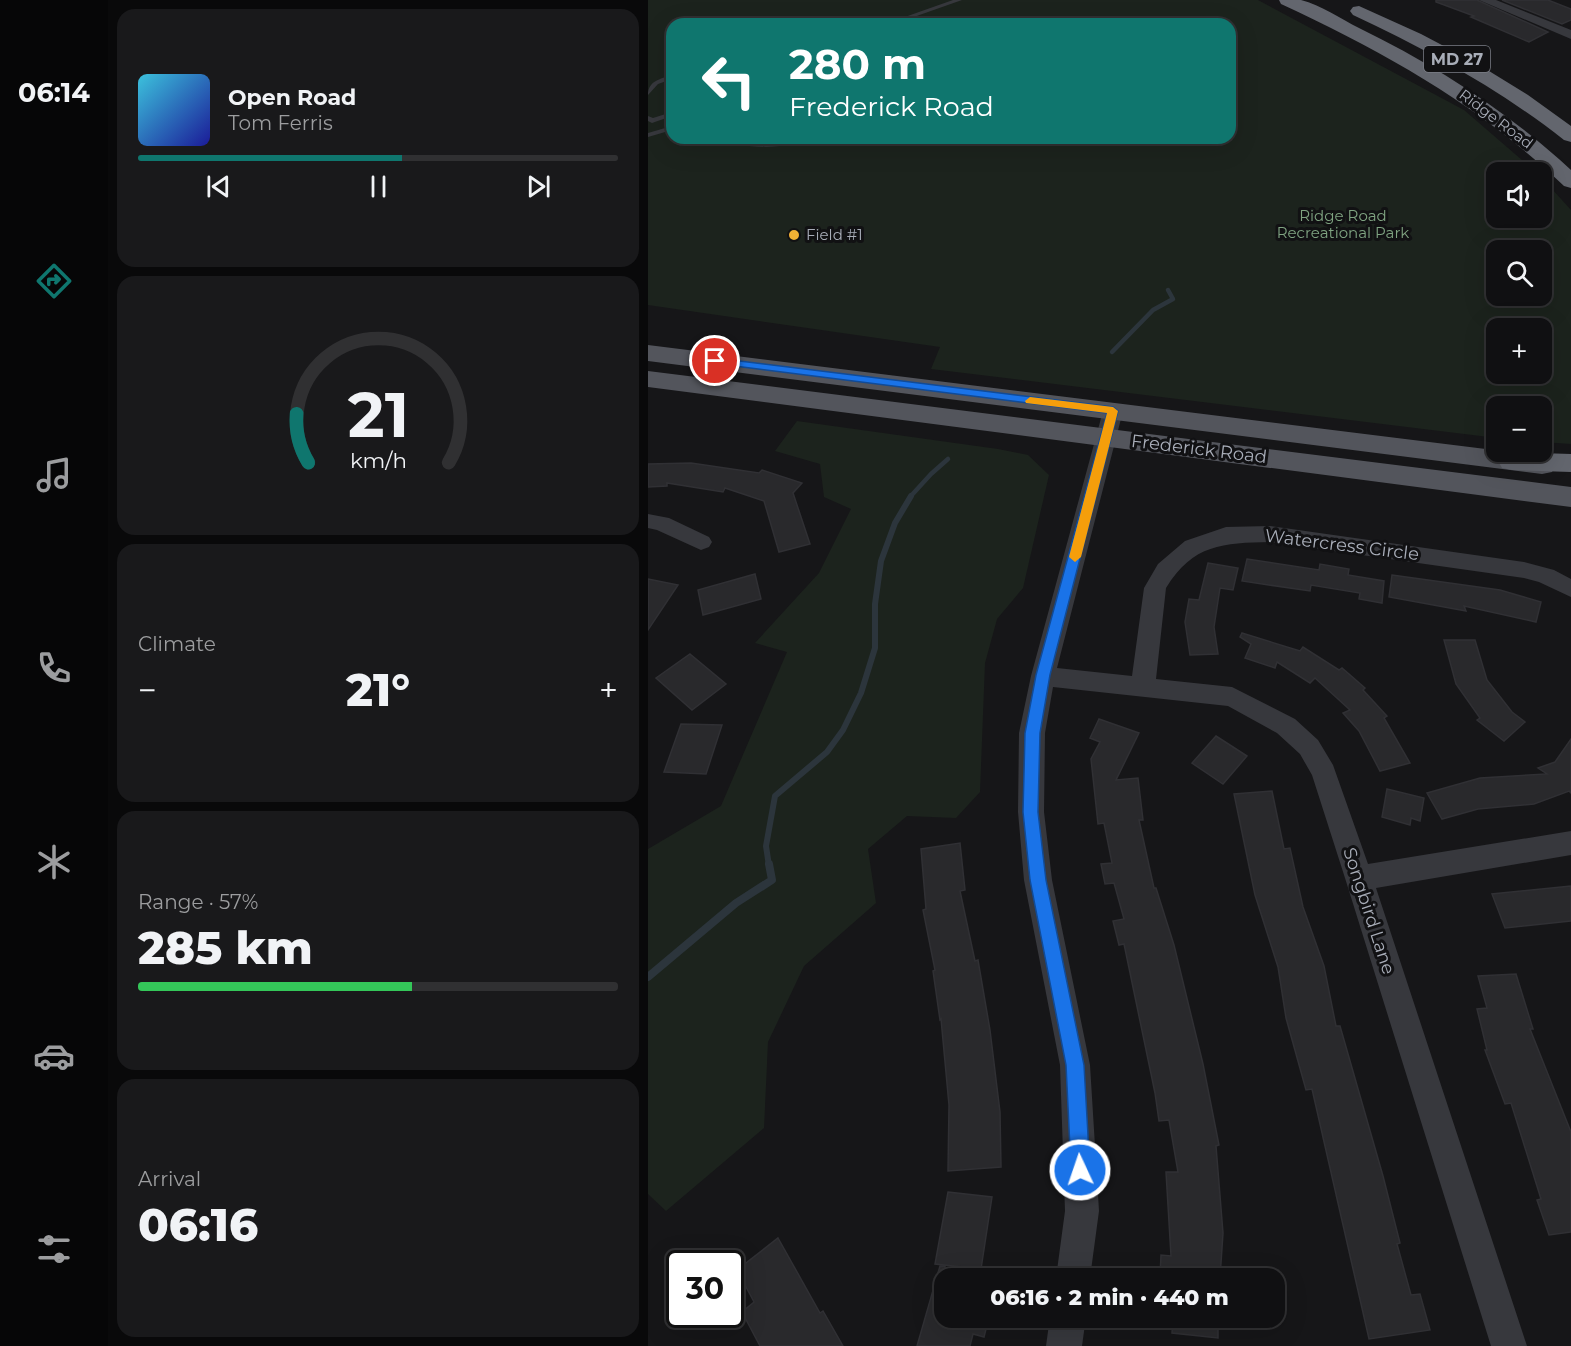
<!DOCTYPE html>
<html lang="en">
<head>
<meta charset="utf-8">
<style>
  :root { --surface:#101012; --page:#19191b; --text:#f1f3f6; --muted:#9c9d9f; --line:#303032; --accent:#0f766e }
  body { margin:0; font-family:Montserrat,sans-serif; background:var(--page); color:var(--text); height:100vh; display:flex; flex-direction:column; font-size:22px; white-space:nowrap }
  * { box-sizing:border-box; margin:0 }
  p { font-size:20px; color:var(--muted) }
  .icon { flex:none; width:33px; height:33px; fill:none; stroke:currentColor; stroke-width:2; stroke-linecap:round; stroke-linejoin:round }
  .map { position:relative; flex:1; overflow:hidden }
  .sheet { display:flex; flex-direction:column; gap:9px; padding:9px; background:#09090a; width:540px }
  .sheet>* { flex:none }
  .banner { position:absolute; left:18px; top:18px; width:570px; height:126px; border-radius:18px; box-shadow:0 6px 24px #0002,0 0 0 2px var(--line); background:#0f766e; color:#fff; overflow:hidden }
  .controls { position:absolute; left:838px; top:162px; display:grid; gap:12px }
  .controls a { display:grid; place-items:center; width:66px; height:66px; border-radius:12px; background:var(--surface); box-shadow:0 6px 24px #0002,0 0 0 2px var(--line); font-size:30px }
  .speed { position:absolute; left:18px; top:1250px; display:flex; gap:12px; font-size:30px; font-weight:700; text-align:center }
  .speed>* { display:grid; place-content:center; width:78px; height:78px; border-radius:50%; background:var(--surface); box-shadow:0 6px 24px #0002,0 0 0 2px var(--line); line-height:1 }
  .speed .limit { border:3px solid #111; border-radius:9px; background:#fff; color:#111 }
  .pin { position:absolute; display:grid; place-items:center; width:51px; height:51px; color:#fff; margin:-26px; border:3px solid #fff; border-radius:50%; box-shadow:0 2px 6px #0007 }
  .me { position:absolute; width:66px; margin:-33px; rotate:357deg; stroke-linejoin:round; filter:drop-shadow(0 0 4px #0008) }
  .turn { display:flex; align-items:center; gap:21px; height:126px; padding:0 24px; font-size:27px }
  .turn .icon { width:78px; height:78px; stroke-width:2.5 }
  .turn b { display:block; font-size:42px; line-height:51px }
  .big { font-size:45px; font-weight:800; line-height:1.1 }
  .sheet .card { flex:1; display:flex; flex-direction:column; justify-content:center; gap:9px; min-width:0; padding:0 21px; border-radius:18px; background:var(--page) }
  .sheet .dial { align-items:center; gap:0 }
  .dial svg { height:156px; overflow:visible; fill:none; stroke:var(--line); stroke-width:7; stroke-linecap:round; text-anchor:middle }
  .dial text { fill:var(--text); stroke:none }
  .song { display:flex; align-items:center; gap:18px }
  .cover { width:72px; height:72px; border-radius:9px; background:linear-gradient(135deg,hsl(190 70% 55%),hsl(240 70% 35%)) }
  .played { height:6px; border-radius:3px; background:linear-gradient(90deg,var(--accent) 55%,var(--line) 55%) }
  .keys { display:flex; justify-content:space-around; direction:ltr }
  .heat { display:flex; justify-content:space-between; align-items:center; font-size:33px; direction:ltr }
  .charge { height:9px; border-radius:4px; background:linear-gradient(90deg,#34c759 57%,var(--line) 0) }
  .trip { position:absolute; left:286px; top:1268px; width:351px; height:60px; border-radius:18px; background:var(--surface); box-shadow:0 6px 24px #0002,0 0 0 2px var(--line); font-weight:800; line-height:60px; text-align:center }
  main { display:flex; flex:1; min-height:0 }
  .tab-bar { display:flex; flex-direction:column; width:108px; justify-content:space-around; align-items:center; background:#060607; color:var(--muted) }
  .tab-bar .icon { width:42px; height:42px }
  .tab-bar .selected { color:var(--accent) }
  .tab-bar b { font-size:27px; color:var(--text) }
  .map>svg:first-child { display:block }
  .green { fill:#1c231d; fill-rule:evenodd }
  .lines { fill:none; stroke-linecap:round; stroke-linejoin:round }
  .stream-far2 { stroke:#2c353c; stroke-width:4.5 }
  .stream-far1 { stroke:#2c353c; stroke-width:6 }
  .stream { stroke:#2c353c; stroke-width:8 }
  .building { fill:#29292c; stroke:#303034; stroke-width:1.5 }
  .lane { fill:#37383d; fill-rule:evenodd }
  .street { fill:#37383d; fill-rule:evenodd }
  .primary { fill:#53555c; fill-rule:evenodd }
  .highway { fill:#63666e; fill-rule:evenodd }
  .route { fill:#1a73e8; stroke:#114b97; stroke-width:1.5 }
  .slow { fill:#f59e0b }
  .poi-dot { fill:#f2b134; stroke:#111113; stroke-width:2 }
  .labels { text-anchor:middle; stroke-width:6; stroke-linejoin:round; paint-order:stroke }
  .far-street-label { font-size:15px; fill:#a8adb8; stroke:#111113 }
  .far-park-label { font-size:15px; fill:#7fa381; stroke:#111113 }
  .far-poi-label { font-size:15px; fill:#a8adb8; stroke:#111113; text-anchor:start }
  .shield { fill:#111113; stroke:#7b7e86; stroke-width:1.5 }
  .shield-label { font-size:16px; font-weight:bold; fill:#a8adb8 }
  .street-label { font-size:18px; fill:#a8adb8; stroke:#111113 }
</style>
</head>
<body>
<main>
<nav class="tab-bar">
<b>06:14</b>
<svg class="icon selected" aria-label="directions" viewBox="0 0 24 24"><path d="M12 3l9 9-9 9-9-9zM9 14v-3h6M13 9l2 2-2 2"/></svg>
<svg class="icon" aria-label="music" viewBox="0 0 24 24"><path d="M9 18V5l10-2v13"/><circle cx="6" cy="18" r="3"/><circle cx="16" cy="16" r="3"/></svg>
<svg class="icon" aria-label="phone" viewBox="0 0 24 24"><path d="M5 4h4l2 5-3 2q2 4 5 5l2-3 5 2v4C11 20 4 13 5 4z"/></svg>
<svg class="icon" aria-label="climate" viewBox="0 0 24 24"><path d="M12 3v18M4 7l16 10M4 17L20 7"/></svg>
<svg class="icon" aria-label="car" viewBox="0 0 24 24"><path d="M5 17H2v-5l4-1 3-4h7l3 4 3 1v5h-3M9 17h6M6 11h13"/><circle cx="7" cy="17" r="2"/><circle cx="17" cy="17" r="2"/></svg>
<svg class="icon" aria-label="filters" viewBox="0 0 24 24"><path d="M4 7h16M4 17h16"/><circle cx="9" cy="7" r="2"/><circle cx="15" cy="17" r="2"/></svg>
</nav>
<section class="sheet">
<div class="card">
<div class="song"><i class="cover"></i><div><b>Open Road</b><p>Tom Ferris</p></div></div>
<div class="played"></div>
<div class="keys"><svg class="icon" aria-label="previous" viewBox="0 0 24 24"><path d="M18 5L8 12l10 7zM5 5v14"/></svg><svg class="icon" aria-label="pause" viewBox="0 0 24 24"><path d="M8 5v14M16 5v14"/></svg><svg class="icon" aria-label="next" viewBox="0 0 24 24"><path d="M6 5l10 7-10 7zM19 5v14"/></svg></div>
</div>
<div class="card dial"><svg viewBox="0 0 100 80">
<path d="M14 69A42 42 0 1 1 86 69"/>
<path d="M14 69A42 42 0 0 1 8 44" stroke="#0f766e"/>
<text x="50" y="56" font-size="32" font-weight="700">21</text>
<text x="50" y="72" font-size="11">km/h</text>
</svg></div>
<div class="card"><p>Climate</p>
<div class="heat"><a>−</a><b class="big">21°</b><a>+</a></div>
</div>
<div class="card"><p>Range · 57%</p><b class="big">285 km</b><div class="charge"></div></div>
<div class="card"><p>Arrival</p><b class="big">06:16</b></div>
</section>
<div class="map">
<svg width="923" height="1346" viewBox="0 0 923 1346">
  <rect width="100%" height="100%" fill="#161618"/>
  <!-- green -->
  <g class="green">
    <path d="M0 0H610L816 110 888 172H849V218H894V178L923 210V444L894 442V406H849V438L283 369 292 347 0 305ZM24 24H582V138H24ZM849 250H894V296H849ZM849 328H894V374H849Z"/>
    <polygon points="149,421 350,449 380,455 401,475 375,588 349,619 337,663 332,792 308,818 259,816 220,849 228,903 156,966 120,1042 116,1128 18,1211 0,1194 0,849 73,806 139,652 107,643 171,573 203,509 176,497 172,464 127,451"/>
  </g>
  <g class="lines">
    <!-- stream-far2 -->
    <g class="stream-far2">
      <polyline points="464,352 505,310 525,299 520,290"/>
      <polyline points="262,497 283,474 300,459"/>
    </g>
    <!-- stream-far1 -->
    <polyline class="stream-far1" points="121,866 118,846 127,796 179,752 195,730 213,693 227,648 227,604 233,561 247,523 263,496"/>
    <!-- stream -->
    <polyline class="stream" points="0,977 88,903 124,880 121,864"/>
  </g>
  <!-- building -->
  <g class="building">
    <polygon points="788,0 829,0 900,32 881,42 823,17 826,16 788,2"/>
    <polygon points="854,0 900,0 923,9 923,20 914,24"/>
    <polygon points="43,463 111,473 114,470 154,483 145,493 162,544 131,552 116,501 77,488 75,492 19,483 19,486 0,487 0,464"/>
    <polygon points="599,559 671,570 672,564 701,569 700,575 736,581 734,603 711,599 712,593 663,585 662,591 594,581"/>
    <polygon points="560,563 590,568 585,590 572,588 566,627 570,654 542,655 537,622 541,599 551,600"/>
    <polygon points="107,574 113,599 55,615 50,590"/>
    <polygon points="744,575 852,590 893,602 888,622 816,606 818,611 741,597"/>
    <polygon points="0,579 30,585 0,630"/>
    <polygon points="594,633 652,651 655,647 691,670 694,668 717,688 715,690 739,716 736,718 762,763 732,771 711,731 695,713 702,710 667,678 662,683 629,662 627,668 597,658 603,644 592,637"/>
    <polygon points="796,640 827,640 839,680 864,712 877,722 856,741 829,720 832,718 808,684"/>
    <polygon points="42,654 78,684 44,710 8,678"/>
    <polygon points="451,719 491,733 468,780 490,778 495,820 491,820 506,888 508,888 526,945 555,1064 571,1145 568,1146 575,1233 572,1278 512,1278 513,1255 523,1256 518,1172 530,1172 521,1120 511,1121 507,1093 476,944 471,945 465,921 476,919 466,883 457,884 453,864 464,863 456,823 450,824 443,759 452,742 442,738"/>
    <polygon points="33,724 74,725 58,774 16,772"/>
    <polygon points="568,736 599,756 575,784 544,763"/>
    <polygon points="923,739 923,793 921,791 886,804 830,809 794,819 779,793 832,778 899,774 890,768 907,762"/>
    <polygon points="739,789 776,798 772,821 763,818 762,825 734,817"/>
    <polygon points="624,791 636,849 642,848 655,907 676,966 688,1026 692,1026 735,1176 752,1243 749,1244 763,1295 772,1294 782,1330 721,1339 664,1089 658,1090 638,1018 630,967 607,895 586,794"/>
    <polygon points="312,843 317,890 312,891 327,961 330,960 342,1030 352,1112 353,1167 300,1171 301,1105 293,1019 292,1020 285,971 287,970 275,910 278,909 273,849"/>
    <polygon points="923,886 923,921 857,928 844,894"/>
    <polygon points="868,974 885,1029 882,1029 923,1132 923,1232 901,1235 889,1200 893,1199 863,1103 857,1104 837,1050 839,1050 829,1009 839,1008 830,976"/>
    <polygon points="300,1192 344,1197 333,1269 287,1264"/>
    <polygon points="130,1238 172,1313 175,1311 195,1346 112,1346 94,1312 106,1302 89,1270"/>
    <polygon points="292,1266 297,1266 297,1317 341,1317 336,1337 325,1334 322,1346 269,1346"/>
    <polygon points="525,1317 570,1317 570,1338 524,1333"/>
  </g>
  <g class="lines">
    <!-- lane -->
    <g class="lane">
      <polygon points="305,0 314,0 246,24 237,24"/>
      <path d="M24 75V79L10 84 0 95C0 81 12 79 24 75Z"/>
      <polygon points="24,112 24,116 4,123 0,121 0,116 5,118"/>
      <polygon points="24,126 24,130 0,137 0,133"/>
      <path d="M66 138 116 142 166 138C146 150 86 149 66 138Z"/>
    </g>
    <!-- street -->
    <g class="street">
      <polygon points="831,0 848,0 923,30 923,39"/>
      <path d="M465 405 472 407 475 411 409 668 484 676 496 588 510 564 537 541 578 527 622 526 876 562 906 570 923 579V597L891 582 876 578 622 542C575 543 545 544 518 588L508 679 584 687 647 719 670 740 685 765 720 864 923 831V855L728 888 879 1346H843L697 878 664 775 652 754 629 733 580 706 405 687 397 733 396 812 404 880 442 1065 451 1211 442 1278H408L417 1211 412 1065 376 880 370 812 371 733 383 676 455 411 458 407Z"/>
      <polygon points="0,514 21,518 61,537 64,542 61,547 53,550 9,530 0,528"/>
      <polygon points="402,1317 438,1317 434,1346 398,1346"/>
    </g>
    <!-- primary -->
    <g class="primary">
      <polygon points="0,345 894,456 904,458 908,465 904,472 894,474 0,361"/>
      <polygon points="0,371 923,487 923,507 0,387"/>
    </g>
    <!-- highway -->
    <g class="highway">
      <path d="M631 0C638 0 647 0 653 0 673 5 693 19 711 28 789 66 860 112 923 170V188L916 186C831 105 738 53 633 4Z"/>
      <path d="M711 6 773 34 828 63 880 95 923 126V142L916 140C851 89 780 50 705 15L702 11 705 7Z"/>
      <polygon points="864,452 923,454 923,472 864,470 854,468 850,461 854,454"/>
    </g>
  </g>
  <!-- route -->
  <polygon class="route" points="67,358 465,407 470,411 402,675 392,733 390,812 398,880 436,1065 442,1170 439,1176 432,1179 426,1176 423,1170 418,1065 382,880 375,812 377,733 388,675 459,413 63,363 63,359"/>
  <!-- slow -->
  <polygon class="slow" points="382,397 465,407 470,411 433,557 427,562 421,557 459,413 378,403 377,401"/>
  <!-- markers -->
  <circle class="poi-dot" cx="146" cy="235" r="6"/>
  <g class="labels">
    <!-- far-street labels -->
    <g class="far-street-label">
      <text transform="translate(848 119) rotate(37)" y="5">Ridge Road</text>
    </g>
    <!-- far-park labels -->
    <g class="far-park-label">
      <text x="695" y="221">Ridge Road<tspan x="695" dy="17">Recreational Park</tspan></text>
    </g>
    <!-- far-poi labels -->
    <g class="far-poi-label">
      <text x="158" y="240">Field #1</text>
    </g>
    <!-- shield labels -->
    <rect class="shield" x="776" y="46" width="66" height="26" rx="4.5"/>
    <g class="shield-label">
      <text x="809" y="65">MD 27</text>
    </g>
    <!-- street labels -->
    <g class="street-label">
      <text transform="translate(551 449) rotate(7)" y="6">Frederick Road</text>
      <text transform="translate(694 545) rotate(7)" y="6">Watercress Circle</text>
      <text transform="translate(721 911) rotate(72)" y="6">Songbird Lane</text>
    </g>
  </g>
</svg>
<div class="controls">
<a><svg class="icon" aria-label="sound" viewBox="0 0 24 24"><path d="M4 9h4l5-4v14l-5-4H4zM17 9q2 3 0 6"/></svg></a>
<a><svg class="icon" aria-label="search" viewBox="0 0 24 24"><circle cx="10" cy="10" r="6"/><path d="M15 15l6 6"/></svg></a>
<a>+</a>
<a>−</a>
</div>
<div class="speed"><div class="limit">30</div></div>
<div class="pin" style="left:67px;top:361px;background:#d93025"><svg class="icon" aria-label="arrive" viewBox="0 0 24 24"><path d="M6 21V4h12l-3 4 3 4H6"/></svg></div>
<svg class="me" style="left:432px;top:1170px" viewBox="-20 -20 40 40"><circle r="17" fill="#1a73e8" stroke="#fff" stroke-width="3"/><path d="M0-11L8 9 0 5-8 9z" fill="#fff"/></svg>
<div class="trip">06:16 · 2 min · 440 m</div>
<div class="banner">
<div class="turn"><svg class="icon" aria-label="left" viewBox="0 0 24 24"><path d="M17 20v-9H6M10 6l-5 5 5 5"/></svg><div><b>280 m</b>Frederick Road</div></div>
</div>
</div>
</main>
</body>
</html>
